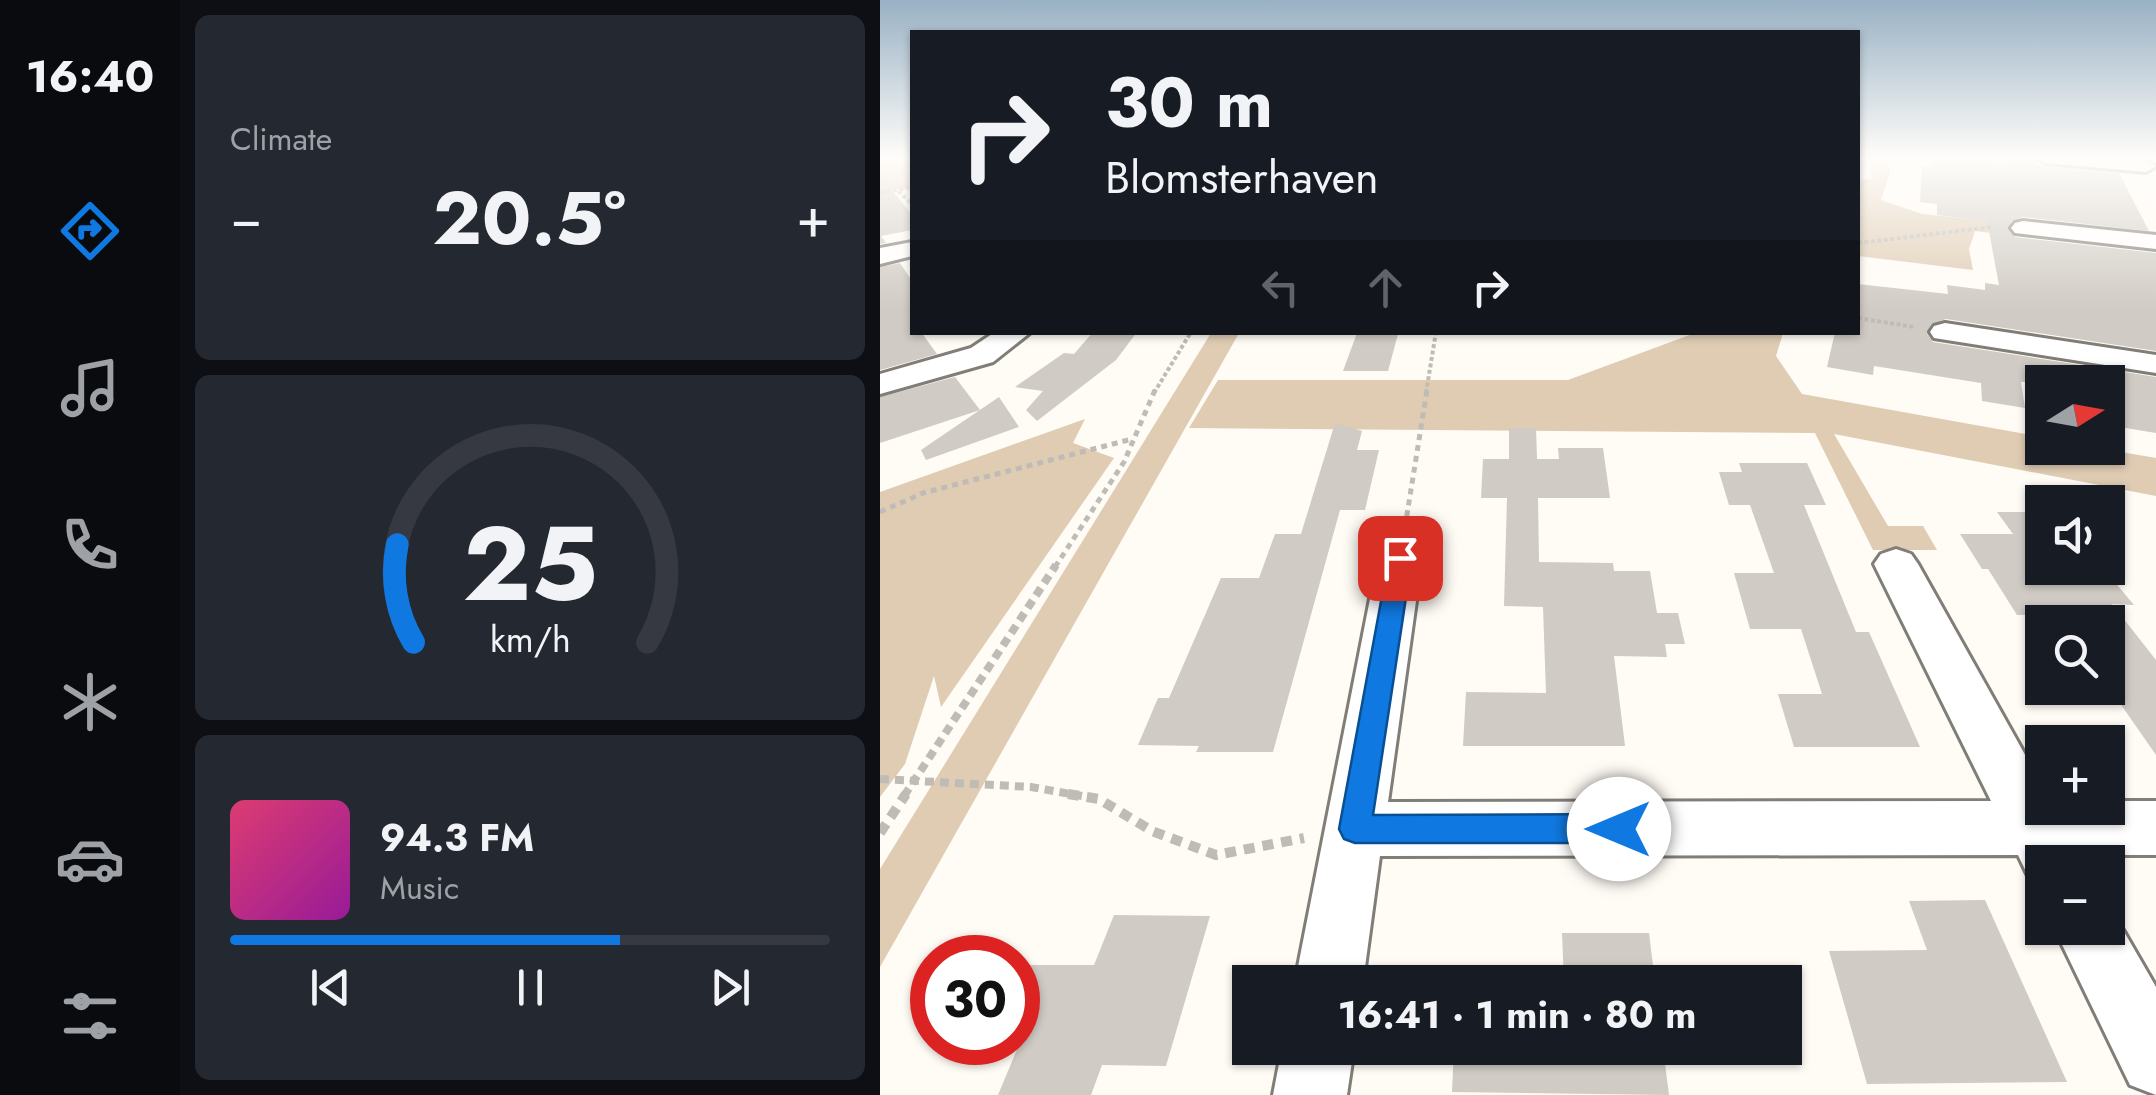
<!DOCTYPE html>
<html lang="en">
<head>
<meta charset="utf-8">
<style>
  :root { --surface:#171b24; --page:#242831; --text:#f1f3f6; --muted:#9ea1a6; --line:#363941; --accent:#1079e1 }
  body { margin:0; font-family:Jost,sans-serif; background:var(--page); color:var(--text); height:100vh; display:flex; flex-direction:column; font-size:38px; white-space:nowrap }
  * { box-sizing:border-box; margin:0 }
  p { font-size:32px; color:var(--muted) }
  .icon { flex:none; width:55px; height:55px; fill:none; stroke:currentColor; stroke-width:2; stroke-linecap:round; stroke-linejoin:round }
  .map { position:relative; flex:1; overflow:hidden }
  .sheet { display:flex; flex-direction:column; gap:15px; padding:15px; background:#0d0f14; width:700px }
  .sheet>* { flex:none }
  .top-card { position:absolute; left:30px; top:30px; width:950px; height:305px; border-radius:0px; box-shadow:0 2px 8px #0004; background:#171b24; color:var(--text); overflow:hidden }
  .needle { width:65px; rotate:79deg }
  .buttons { position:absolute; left:1145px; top:365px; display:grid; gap:20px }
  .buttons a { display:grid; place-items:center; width:100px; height:100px; border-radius:0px; background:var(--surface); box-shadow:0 2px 8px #0004; font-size:50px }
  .speed { position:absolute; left:30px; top:935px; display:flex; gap:20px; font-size:50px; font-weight:700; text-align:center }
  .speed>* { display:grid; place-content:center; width:130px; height:130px; border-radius:50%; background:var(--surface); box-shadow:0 2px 8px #0004; line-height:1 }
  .speed .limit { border:15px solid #d22; background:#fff; color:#111 }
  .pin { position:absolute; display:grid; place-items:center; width:85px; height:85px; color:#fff; margin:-42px; border-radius:20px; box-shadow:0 5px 15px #0006 }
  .me { position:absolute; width:110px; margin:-55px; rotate:270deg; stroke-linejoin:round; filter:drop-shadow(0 0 8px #0008) }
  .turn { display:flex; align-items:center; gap:35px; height:210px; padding:0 30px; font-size:45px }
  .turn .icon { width:130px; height:130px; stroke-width:2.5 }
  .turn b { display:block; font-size:70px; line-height:85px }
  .lanes { display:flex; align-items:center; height:95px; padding:0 30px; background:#0003; justify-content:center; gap:50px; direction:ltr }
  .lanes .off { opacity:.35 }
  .big { font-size:75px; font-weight:700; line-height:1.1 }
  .sheet .widget { flex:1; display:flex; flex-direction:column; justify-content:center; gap:15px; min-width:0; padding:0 35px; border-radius:15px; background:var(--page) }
  .sheet .dial { align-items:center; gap:0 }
  .dial svg { height:260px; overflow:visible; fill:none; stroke:var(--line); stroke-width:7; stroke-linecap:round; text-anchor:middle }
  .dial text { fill:var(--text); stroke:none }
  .song { display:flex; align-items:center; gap:30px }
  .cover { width:120px; height:120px; border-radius:15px; background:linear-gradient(135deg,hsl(340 70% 55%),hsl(300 70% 35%)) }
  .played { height:10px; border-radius:5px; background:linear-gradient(90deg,var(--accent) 65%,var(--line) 65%) }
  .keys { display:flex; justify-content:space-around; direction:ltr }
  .heat { display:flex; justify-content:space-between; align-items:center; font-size:55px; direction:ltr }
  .trip { position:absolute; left:352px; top:965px; width:570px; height:100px; border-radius:0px; background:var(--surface); box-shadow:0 2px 8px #0004; font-weight:700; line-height:100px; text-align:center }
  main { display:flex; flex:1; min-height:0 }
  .tabs { display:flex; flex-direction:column; width:180px; justify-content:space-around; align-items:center; background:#090b0e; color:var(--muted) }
  .tabs .icon { width:70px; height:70px }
  .tabs .on { color:var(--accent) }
  .tabs b { font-size:45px; color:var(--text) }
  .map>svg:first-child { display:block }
  .green { fill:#dfccb3 }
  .building { fill:#d0cbc4 }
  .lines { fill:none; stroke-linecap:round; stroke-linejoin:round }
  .street-casing { stroke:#817d77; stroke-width:6 }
  .path-far3 { stroke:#bfbcb7; stroke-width:4; stroke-dasharray:4 2.5; stroke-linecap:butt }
  .path-far2 { stroke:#bfbcb7; stroke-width:5; stroke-dasharray:6 5; stroke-linecap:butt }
  .path-far1 { stroke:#bfbcb7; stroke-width:8; stroke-dasharray:9 6; stroke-linecap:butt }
  .path { stroke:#bfbcb7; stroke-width:10; stroke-dasharray:11 8; stroke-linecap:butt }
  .street { fill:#fff; fill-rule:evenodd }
  .route { fill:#1079e1; stroke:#0a4f92; stroke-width:2.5 }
</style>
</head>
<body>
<main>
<nav class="tabs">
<b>16:40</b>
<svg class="icon on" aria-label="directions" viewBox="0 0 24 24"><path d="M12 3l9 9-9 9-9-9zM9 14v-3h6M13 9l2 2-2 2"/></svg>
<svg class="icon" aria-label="music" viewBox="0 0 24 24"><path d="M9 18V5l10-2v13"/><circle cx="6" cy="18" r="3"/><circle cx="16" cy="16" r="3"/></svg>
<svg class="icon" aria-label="phone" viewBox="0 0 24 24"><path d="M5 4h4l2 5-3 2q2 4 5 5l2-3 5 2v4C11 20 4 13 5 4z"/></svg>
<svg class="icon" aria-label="climate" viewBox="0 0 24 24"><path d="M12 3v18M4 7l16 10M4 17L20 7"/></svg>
<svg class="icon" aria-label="car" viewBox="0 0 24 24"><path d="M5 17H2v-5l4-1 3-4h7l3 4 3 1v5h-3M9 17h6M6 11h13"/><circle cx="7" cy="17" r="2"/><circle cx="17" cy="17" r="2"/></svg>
<svg class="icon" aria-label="filters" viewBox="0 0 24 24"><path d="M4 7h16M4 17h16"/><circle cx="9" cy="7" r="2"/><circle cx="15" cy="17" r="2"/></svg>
</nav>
<section class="sheet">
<div class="widget"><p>Climate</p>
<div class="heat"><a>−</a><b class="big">20.5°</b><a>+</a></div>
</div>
<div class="widget dial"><svg viewBox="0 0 100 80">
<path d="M14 69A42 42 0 1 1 86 69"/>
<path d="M14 69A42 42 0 0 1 9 39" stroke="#1079e1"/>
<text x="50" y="56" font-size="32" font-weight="700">25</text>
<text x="50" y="72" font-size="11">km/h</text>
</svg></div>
<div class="widget">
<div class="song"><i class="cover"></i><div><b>94.3 FM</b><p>Music</p></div></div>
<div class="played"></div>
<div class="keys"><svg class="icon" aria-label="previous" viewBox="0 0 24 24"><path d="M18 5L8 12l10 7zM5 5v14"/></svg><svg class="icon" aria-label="pause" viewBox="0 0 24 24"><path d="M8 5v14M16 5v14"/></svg><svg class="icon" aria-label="next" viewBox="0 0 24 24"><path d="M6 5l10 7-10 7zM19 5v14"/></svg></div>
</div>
</section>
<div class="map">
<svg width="1276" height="1095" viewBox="0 0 1276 1095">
  <rect width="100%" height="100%" fill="#fffbf5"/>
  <!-- green -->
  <g class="green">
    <polygon points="0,157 32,157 32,187 0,191"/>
    <polygon points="989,157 1007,157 1010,172 1001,200 1042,214 1131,223 1134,236 1095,231 1089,249 1093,270 978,256 978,180 991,179"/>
    <polygon points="331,333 359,333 0,967 0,869"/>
    <polygon points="815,333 903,333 896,356 922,394 1162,437 1162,448 1218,448 1276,458 1276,496 954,434 1008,526 1043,526 1057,550 993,550 935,433 309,428 338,380 688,380"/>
    <polygon points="205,419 193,443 234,458 61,707 54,676 25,764 0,797 0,492"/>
  </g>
  <!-- building -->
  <g class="building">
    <polygon points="1052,157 1125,164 1124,157 1153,157 1156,165 1166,167 1239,173 1269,231 1143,217 1132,221 1127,228 1135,237 1276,253 1276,351 1066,319 1051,324 1047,334 1053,342 1276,377 1276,433 1228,425 1228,382 1141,382 1145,408 1102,401 1101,383 994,366 993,375 947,367 955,332 978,332 978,284 1068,294 1067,285 1105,290 1105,283 1119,285 1107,221 1057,215 1057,204 1040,202 1042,166 1052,167"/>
    <polygon points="0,175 32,215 32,230 1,236 6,243 0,244"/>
    <polygon points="20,263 32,281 32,332 41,332 57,354 0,370 0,267"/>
    <polygon points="213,332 257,332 236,360 157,421 146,410 163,391 135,387 184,353 194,354"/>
    <polygon points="477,333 518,334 508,371 463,371"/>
    <polygon points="75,377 100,410 0,443 0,397"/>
    <polygon points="119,397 139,427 46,460 41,450"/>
    <polygon points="455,423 482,431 477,450 499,450 485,510 460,510 393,752 316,752 319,746 258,745 278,698 289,698 341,578 379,578 395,534 421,534"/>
    <polygon points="629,428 656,428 657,459 679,459 678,448 723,448 730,498 658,498 659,562 733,563 734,571 770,571 777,613 798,613 805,644 785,644 787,657 734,656 745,746 583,746 586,692 666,693 663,607 624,606 627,498 601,498 603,459 629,459"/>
    <polygon points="859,463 927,463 946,505 924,505 976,632 989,632 1040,747 914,747 898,694 942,694 921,629 870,629 854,573 894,573 870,505 849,505 839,472 862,472"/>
    <polygon points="1117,512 1162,512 1162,568 1223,568 1254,605 1232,604 1276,660 1276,755 1228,686 1228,614 1137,615 1108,569 1102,569 1080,534 1133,534"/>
    <polygon points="1105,900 1187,1082 987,1084 949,951 1047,950 1029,901"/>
    <polygon points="234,915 330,916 286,1066 222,1065 211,1095 118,1095 138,1047 138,992 150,965 214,965"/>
    <polygon points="682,933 769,933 775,982 684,982"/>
    <polygon points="574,1048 783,1048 789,1095 572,1092"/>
  </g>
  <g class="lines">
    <!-- street casing -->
    <g class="street-casing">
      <g id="street">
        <path d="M1156 157C1182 156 1258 151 1276 166L1266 172 1166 163Z"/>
        <polygon points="1143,221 1276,235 1276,249 1135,233 1131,228 1135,223"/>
        <polygon points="32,242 32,256 0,264 0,248"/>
        <polygon points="1065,323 1276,355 1276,373 1054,338 1050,332 1054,326"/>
        <polygon points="115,332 151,332 113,362 0,394 0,374 91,348"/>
        <polygon points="520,544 535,548 542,558 508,802 1111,801 994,564 1001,554 1016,549 1031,554 1038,564 1162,785 1162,808 1228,808 1228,801 1276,801 1276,855 1201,855 1203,862 1162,862 1162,887 1151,882 1138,855 500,856 483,982 415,982 498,558 505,548"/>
        <polygon points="1228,904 1276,987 1276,1095 1250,1085 1174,928 1228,928"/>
        <polygon points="402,1048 474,1048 467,1095 393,1095"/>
      </g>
    </g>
    <!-- path-far3 -->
    <g class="path-far3">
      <polyline points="18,191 32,204"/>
      <polyline points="0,193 32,187"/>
      <polyline points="978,243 1112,227"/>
      <polyline points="978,318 1034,327"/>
      <polyline points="274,393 311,332"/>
      <polyline points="546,393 556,332"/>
    </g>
    <!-- path-far2 -->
    <g class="path-far2">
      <polyline points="0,512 43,493 252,439"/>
      <polyline points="525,527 547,390"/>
      <polyline points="175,567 244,462 275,390"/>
    </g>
    <!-- path-far1 -->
    <g class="path-far1">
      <polyline points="0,779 151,787 202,796"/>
      <polyline points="24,796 176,565"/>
    </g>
    <!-- path -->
    <g class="path">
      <polyline points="188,794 219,799 272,831 336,855 424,838"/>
      <polyline points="0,833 26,794"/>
    </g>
    <!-- street -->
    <use href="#street" class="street"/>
  </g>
  <!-- sky -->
  <linearGradient id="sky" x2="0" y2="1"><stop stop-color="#99b1c4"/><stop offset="0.51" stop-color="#fffdfa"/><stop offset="1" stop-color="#fffdfa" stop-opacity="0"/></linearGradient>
  <rect width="1276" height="310" fill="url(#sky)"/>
  <!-- route -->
  <polygon class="route" points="520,550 532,558 493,815 739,814 750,819 755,829 750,839 739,843 475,843 464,839 459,829 509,558"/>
</svg>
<div class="buttons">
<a><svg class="needle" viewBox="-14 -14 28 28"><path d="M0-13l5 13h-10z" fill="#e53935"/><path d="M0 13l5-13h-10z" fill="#9ea1a6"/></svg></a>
<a><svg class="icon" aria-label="sound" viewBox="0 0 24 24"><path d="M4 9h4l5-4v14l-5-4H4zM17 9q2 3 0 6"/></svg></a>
<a><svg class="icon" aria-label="search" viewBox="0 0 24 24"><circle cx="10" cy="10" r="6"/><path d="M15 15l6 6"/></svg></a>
<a>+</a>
<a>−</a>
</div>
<div class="speed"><div class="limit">30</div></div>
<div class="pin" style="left:520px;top:558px;background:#d93025"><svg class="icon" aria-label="arrive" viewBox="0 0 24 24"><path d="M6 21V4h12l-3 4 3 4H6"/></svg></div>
<svg class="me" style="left:739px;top:829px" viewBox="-20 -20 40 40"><circle r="19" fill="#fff"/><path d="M0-13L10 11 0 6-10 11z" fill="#1079e1"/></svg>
<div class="trip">16:41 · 1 min · 80 m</div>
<div class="top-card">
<div class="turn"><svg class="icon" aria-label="right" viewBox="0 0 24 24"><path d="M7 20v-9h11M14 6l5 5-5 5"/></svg><div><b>30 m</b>Blomsterhaven</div></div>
<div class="lanes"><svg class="icon off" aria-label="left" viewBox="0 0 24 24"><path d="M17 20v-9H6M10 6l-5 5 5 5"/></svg><svg class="icon off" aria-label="ahead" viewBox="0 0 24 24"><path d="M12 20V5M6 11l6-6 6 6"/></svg><svg class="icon" aria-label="right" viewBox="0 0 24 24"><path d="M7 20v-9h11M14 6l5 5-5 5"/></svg></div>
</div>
</div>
</main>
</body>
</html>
